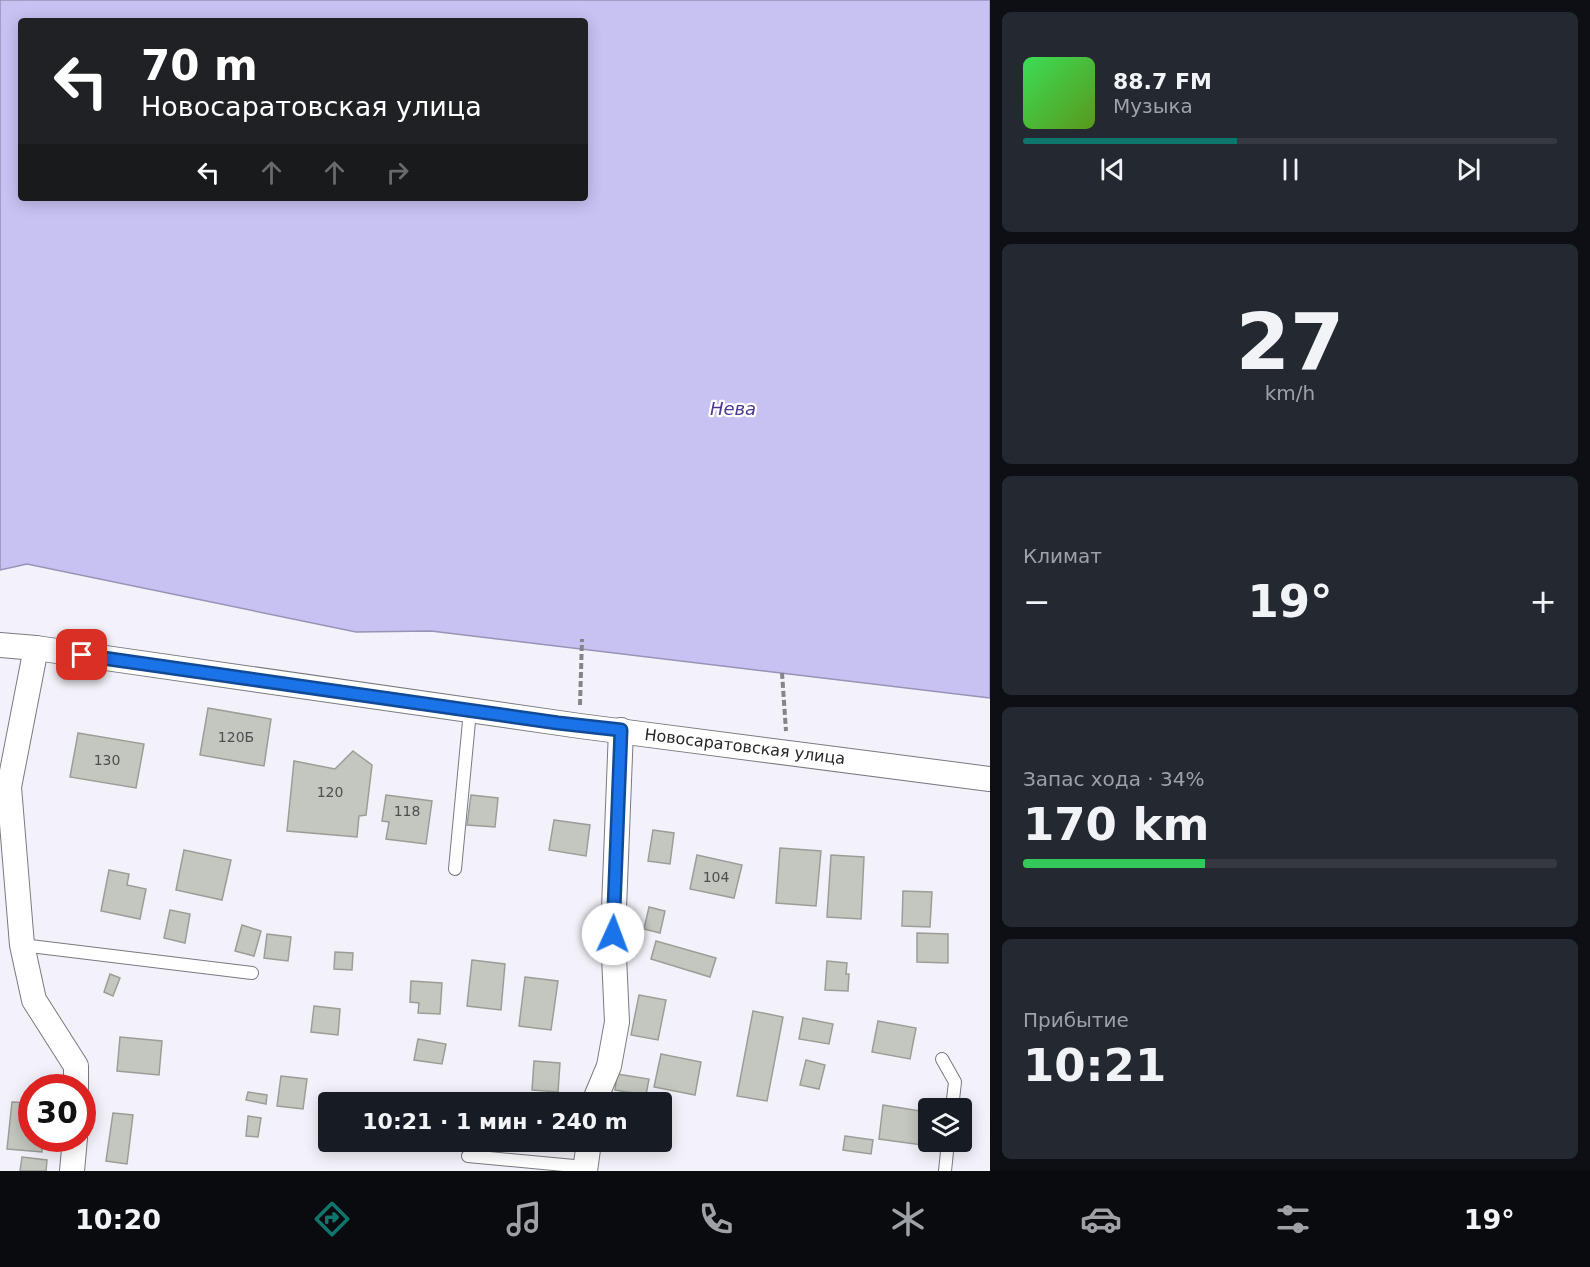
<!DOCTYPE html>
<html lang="ru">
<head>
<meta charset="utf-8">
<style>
  :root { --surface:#171b24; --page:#242831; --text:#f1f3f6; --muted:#9ea1a6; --line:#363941; --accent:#0f766e }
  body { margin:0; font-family:"DejaVu Sans",sans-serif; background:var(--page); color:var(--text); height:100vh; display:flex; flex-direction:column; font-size:22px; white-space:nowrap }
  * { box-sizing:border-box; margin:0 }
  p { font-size:20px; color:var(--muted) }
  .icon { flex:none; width:33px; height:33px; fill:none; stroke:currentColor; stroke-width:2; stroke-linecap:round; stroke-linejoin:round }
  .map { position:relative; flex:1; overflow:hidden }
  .sheet { display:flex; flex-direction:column; gap:12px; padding:12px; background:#0d0f14; width:600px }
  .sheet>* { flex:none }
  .guide { position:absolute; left:18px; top:18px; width:570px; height:183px; border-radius:6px; box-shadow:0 3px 15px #0003; background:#202124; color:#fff; overflow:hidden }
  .tools { position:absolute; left:918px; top:1098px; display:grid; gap:12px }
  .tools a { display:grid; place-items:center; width:54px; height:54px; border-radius:6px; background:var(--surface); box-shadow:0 3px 15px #0003; font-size:30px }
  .speed { position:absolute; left:18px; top:1074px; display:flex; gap:12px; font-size:30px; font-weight:700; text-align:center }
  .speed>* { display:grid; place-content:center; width:78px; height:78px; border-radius:50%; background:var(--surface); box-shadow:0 3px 15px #0003; line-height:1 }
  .speed .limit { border:9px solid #d22; background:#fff; color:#111 }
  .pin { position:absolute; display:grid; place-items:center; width:51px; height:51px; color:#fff; margin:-26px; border-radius:12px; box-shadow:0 3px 9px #0006 }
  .me { position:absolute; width:66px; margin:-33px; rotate:2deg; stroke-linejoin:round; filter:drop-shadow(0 0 4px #0008) }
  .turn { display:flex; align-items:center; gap:21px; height:126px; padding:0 24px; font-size:27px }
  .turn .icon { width:78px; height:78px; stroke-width:2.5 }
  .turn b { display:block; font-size:42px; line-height:51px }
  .lanes { display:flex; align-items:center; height:57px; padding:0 24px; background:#0003; justify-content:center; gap:30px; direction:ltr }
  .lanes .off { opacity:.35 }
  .big { font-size:45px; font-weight:800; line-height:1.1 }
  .sheet .tile { flex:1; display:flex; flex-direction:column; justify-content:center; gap:9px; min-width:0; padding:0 21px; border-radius:9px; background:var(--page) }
  .sheet .dial { align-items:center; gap:0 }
  .dial b { font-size:78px; line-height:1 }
  .song { display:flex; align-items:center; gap:18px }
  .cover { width:72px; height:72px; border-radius:9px; background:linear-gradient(135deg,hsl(130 70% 55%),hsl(90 70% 35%)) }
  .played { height:6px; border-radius:3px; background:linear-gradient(90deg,var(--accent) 40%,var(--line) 40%) }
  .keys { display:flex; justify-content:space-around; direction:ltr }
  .heat { display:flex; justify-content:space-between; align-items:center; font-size:33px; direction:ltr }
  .charge { height:9px; border-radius:4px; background:linear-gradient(90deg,#34c759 34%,var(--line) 0) }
  .trip { position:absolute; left:318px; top:1092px; width:354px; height:60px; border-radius:6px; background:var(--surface); box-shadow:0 3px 15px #0003; font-weight:800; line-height:60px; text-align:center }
  .tabs { display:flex; height:96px; justify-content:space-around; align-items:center; background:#090b0e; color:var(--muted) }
  .tabs .icon { width:42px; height:42px }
  .tabs .on { color:var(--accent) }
  .tabs b { font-size:27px; color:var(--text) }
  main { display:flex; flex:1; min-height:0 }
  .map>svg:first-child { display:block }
  .water { fill:#c8c2f3; stroke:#9793b6; stroke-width:1.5; fill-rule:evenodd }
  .building { fill:#c4c7c0; stroke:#9b9e97; stroke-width:1.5 }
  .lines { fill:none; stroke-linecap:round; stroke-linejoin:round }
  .service-casing { stroke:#7a7980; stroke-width:14 }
  .minor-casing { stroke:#7a7980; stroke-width:26 }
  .path { stroke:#848489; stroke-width:4; stroke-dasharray:6 3; stroke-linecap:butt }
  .service { stroke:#fff; stroke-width:12 }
  .minor { stroke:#fff; stroke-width:24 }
  .route-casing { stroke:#114b97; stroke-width:15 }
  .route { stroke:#1a73e8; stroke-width:10 }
  .labels { text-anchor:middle; stroke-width:4.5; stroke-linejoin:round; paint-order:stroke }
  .number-label { font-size:14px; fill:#4e4e4f }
  .street-label { font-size:16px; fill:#262629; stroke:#fff }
  .water-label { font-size:18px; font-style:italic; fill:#4d3692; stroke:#fff }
</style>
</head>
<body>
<main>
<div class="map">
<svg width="990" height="1171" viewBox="0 0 990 1171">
  <rect width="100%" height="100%" fill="#f3f2fa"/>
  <!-- water -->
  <path class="water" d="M0 0H990V698L431 631 356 632 27 564 0 570ZM21 21H585V198H21Z"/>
  <!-- building -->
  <g class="building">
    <polygon points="208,708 271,719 264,766 200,755"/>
    <polygon points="78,733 144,744 136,788 70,777"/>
    <polygon points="353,751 372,765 366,815 359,816 357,837 287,831 294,761 335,769"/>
    <polygon points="386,795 432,801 426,844 386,839 389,822 382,821"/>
    <polygon points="471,795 498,798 495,827 467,825"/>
    <polygon points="554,820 590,825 586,856 549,850"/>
    <polygon points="653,830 674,833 670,864 648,861"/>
    <polygon points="780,848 821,851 816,906 776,903"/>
    <polygon points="184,850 231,860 222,900 176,890"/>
    <polygon points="697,855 742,865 734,898 690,889"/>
    <polygon points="831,855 864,857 861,919 827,917"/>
    <polygon points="109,870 129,874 127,885 146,889 140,919 101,911"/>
    <polygon points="903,891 932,892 930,927 902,926"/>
    <polygon points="649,907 665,911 660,933 644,929"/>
    <polygon points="170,910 190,914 185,943 164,938"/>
    <polygon points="242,925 261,931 254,956 235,951"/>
    <polygon points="917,933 948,934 948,963 917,962"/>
    <polygon points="267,934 291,937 288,961 264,958"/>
    <polygon points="656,941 716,958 710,977 651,959"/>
    <polygon points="335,952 353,953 352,970 334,969"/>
    <polygon points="472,960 505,964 501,1010 467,1006"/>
    <polygon points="827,961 847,963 846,974 849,974 848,991 825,990"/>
    <polygon points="110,974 120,978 113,996 104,992"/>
    <polygon points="525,977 558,981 551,1030 519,1026"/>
    <polygon points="411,981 442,983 440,1014 418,1013 419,1003 410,1002"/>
    <polygon points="639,995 666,1000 658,1040 631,1035"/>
    <polygon points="314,1006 340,1009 338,1035 311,1032"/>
    <polygon points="753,1011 783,1017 767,1101 737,1096"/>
    <polygon points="803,1018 833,1024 829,1044 799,1039"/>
    <polygon points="878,1021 916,1028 910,1059 872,1052"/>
    <polygon points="120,1037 162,1041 159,1075 117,1071"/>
    <polygon points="418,1039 446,1044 442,1064 414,1060"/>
    <polygon points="661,1054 701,1062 695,1095 654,1087"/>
    <polygon points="806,1060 825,1065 819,1089 800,1085"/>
    <polygon points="534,1061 560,1063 558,1092 532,1090"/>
    <polygon points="617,1074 649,1079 646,1095 615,1090"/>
    <polygon points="281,1076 307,1079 303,1109 277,1106"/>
    <polygon points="248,1092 267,1095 266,1104 246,1100"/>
    <polygon points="12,1102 32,1103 32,1138 43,1138 42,1152 7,1149"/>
    <polygon points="883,1105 927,1112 922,1145 879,1139"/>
    <polygon points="113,1113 133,1115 127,1164 106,1161"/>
    <polygon points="248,1116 261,1118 258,1137 246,1136"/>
    <polygon points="845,1136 873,1140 871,1154 843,1150"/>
    <polygon points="22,1157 47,1160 46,1171 20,1171"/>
  </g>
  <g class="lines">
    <!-- service casing -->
    <g class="service-casing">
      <g id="service">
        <polyline points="455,869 470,711"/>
        <polyline points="22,945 252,973"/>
        <polyline points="942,1059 955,1082 952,1108"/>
        <polyline points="468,1156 585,1167"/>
        <polyline points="945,1171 948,1142"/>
      </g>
    </g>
    <!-- minor casing -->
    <g class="minor-casing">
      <g id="minor">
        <polyline points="0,645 36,648 580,726 990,779"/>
        <polyline points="36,648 9,787 22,945 34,1000 76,1066 76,1088"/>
        <polyline points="594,1102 609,1066 617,1022 613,934 621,730"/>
        <polyline points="72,1171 75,1138"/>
        <polyline points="585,1171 589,1142"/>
      </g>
    </g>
    <!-- path -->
    <g class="path">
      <polyline points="782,673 786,731"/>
      <polyline points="580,705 582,639"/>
    </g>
    <!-- service -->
    <use href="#service" class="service"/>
    <!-- minor -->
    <use href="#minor" class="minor"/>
  </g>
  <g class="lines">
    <!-- route casing -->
    <g class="route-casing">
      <polyline id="route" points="82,655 558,723 621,730 613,934"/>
    </g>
    <!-- route -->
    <use href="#route" class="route"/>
  </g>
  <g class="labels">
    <!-- number labels -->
    <g class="number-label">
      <text x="236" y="742">120Б</text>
      <text x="107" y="765">130</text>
      <text x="330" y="797">120</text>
      <text x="407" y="816">118</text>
      <text x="716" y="882">104</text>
    </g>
    <!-- street labels -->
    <g class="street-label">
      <text transform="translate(745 746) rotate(7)" y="6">Новосаратовская улица</text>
    </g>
    <!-- water labels -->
    <g class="water-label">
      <text x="733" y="415">Нева</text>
    </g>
  </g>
</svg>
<div class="tools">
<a><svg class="icon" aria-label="layers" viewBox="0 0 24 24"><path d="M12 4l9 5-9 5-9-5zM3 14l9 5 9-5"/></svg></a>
</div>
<div class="speed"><div class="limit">30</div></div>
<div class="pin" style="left:82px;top:655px;background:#d93025"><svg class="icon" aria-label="arrive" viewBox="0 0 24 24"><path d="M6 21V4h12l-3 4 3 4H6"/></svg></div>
<svg class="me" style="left:613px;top:934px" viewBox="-20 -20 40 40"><circle r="19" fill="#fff"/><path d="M0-13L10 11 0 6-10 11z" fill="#1a73e8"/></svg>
<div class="trip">10:21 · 1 мин · 240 m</div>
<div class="guide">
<div class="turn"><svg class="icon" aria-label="left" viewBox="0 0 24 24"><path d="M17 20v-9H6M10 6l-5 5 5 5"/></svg><div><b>70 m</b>Новосаратовская улица</div></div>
<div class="lanes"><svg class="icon" aria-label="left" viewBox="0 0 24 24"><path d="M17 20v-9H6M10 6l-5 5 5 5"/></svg><svg class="icon off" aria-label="ahead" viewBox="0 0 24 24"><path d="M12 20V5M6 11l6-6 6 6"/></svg><svg class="icon off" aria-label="ahead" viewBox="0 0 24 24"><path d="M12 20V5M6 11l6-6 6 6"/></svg><svg class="icon off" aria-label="right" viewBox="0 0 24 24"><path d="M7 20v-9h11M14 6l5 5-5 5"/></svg></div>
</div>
</div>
<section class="sheet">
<div class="tile">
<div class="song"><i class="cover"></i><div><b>88.7 FM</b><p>Музыка</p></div></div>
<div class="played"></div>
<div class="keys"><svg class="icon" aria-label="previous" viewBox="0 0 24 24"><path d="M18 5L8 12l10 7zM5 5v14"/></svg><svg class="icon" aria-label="pause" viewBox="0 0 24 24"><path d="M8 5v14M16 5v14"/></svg><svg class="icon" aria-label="next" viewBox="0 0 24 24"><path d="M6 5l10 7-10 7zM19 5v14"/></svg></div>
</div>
<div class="tile dial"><b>27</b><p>km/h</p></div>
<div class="tile"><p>Климат</p>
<div class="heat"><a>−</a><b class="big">19°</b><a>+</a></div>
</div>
<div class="tile"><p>Запас хода · 34%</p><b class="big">170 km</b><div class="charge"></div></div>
<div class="tile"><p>Прибытие</p><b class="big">10:21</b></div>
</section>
</main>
<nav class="tabs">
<b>10:20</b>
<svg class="icon on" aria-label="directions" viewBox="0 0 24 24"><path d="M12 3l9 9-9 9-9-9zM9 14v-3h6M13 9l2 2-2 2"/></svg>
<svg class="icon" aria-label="music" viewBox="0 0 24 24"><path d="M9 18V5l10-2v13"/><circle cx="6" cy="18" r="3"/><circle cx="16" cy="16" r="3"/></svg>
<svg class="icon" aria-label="phone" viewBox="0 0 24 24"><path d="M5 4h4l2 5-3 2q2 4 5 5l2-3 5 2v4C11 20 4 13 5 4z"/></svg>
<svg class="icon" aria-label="climate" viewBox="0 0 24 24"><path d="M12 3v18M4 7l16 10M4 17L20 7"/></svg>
<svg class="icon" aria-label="car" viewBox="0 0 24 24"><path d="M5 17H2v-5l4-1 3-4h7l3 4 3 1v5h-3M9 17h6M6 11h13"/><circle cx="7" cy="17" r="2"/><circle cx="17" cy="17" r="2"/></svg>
<svg class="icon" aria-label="filters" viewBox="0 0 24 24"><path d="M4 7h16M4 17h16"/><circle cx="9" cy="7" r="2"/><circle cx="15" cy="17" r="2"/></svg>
<b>19°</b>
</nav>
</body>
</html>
